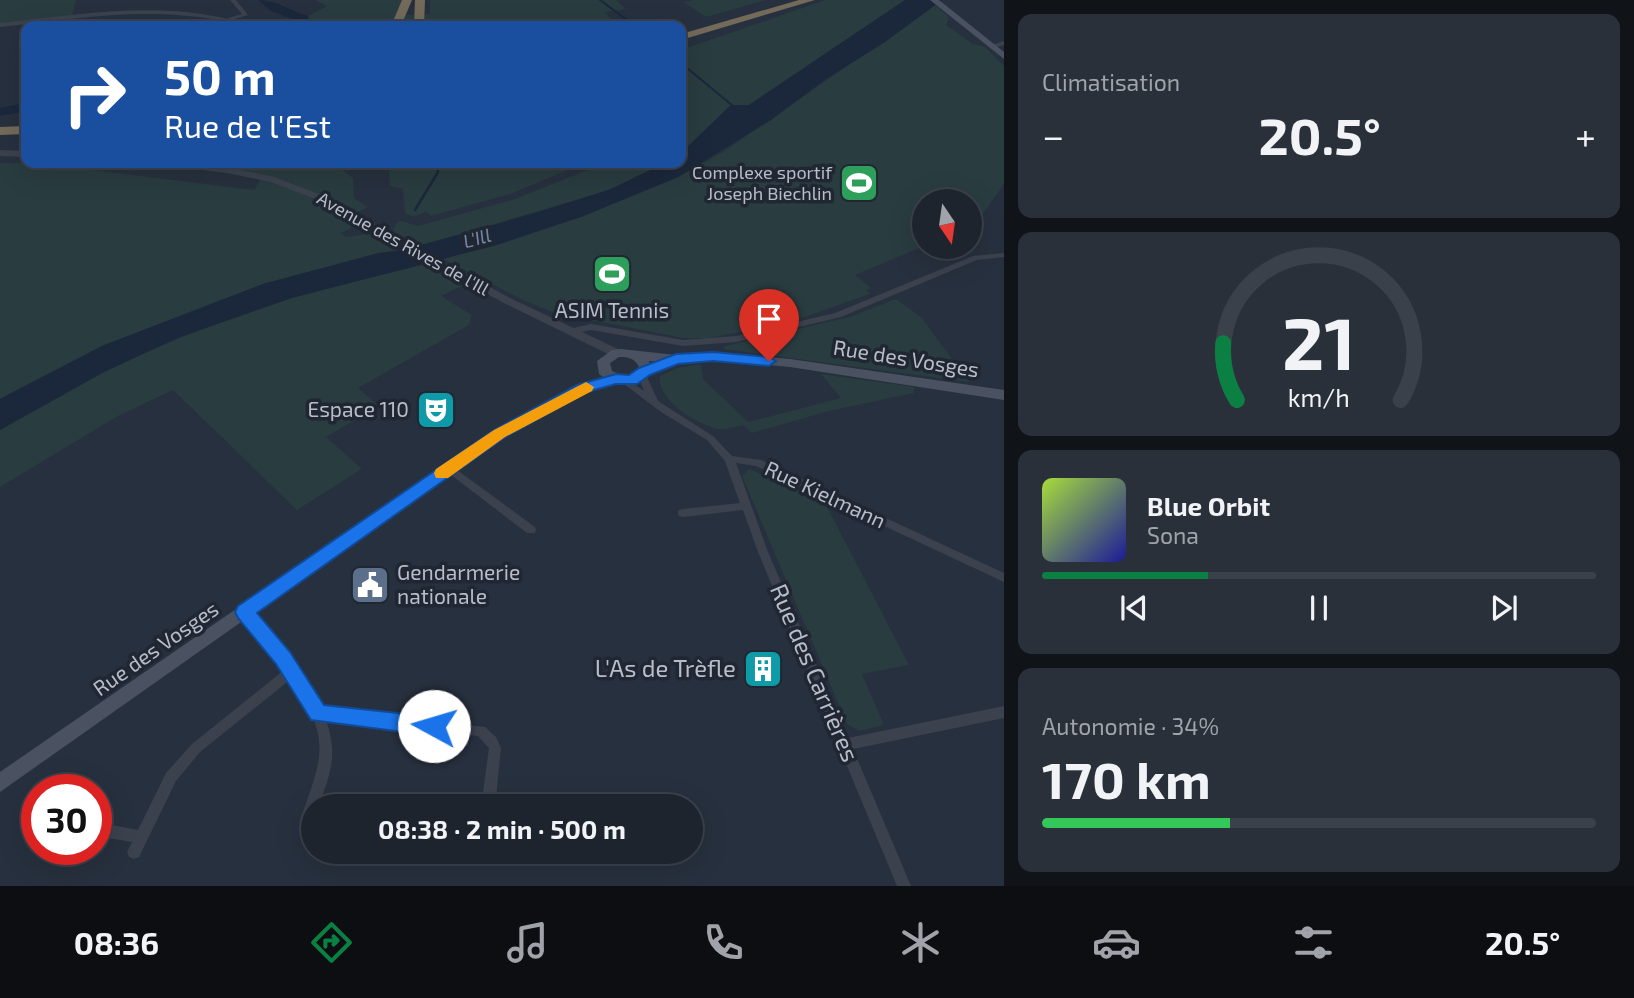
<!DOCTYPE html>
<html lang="fr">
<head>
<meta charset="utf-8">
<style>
  :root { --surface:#1d242e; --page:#2a303a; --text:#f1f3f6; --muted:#a0a4aa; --line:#3b414a; --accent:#0b8043 }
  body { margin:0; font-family:"Exo 2",sans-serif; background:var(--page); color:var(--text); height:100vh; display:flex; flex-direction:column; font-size:26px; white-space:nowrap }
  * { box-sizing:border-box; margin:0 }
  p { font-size:23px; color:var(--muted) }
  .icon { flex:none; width:38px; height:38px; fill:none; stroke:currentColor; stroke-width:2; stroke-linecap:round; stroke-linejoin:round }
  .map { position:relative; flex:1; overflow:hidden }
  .side { display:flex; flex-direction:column; gap:14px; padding:14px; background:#101419; width:630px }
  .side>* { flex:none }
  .hud { position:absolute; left:21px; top:21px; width:665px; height:147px; border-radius:14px; box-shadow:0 7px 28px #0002,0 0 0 2px var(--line); background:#1a4fa0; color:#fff; overflow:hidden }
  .needle { width:46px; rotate:167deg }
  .buttons { position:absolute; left:912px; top:189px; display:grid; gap:14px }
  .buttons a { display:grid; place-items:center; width:70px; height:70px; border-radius:50%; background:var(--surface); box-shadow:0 7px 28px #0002,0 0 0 2px var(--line); font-size:35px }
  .speed { position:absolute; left:21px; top:774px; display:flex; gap:14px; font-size:35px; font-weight:700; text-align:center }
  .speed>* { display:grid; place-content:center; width:91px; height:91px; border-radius:50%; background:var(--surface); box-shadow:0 7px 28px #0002,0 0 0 2px var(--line); line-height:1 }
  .speed .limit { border:10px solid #d22; background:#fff; color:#111 }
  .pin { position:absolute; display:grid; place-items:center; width:60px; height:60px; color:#fff; margin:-72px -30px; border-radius:50% 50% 50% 0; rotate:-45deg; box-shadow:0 0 7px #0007 }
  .pin .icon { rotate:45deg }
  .me { position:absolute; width:77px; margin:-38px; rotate:276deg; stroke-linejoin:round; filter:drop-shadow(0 0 5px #0008) }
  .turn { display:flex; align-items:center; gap:24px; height:147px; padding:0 28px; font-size:32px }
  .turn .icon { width:91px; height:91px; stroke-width:2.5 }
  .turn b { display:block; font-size:49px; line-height:60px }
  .big { font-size:52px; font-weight:700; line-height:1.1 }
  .side .widget { flex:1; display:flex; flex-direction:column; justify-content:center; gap:10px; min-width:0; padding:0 24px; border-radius:14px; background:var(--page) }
  .side .dial { align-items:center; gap:0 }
  .dial svg { height:182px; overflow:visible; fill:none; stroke:var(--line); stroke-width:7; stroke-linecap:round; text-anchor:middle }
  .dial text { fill:var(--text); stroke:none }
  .song { display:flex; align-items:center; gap:21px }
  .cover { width:84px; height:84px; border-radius:10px; background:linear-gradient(135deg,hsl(80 70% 55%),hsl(240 70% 35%)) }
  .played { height:7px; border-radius:4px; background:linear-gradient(90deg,var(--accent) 30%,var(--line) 30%) }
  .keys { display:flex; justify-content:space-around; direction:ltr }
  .heat { display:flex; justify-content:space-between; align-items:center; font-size:38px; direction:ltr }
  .charge { height:10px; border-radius:5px; background:linear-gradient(90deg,#34c759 34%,var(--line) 0) }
  .trip { position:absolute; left:301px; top:794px; width:402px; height:70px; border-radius:35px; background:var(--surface); box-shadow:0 7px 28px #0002,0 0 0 2px var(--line); font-weight:700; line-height:70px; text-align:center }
  .menu { display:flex; height:112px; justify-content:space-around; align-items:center; background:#0c0e12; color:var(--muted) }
  .menu .icon { width:49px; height:49px }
  .menu .on { color:var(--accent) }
  .menu b { font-size:32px; color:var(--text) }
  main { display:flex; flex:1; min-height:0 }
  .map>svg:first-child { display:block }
  .green { fill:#293c3f }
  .water { fill:#1b273b }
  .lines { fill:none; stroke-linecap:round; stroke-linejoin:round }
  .stream-far1 { stroke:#1b273b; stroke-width:2 }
  .stream { stroke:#1b273b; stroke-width:2.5 }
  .river { fill:#1b273b; fill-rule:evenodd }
  .minor { fill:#3b424e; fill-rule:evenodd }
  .tertiary { fill:#3b424e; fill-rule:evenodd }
  .secondary { fill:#4a5261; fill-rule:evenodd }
  .motorway { fill:#736a59; fill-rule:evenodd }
  .route { fill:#1a73e8; stroke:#114b97; stroke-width:2 }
  .slow { fill:#f59e0b }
  .labels { text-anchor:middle; stroke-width:7; stroke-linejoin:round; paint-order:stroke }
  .far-poi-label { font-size:18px; fill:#b8bec9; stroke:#202733; text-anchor:end }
  .far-street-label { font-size:18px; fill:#b8bec9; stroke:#202733 }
  .far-water-label { font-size:19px; font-style:italic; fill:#7487a4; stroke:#202733 }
  .poi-label { font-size:21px; fill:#b8bec9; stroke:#202733 }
  .street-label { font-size:21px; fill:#b8bec9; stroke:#202733 }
  .near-poi-label { font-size:24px; fill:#b8bec9; stroke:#202733; text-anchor:end }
  .near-street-label { font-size:24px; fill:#b8bec9; stroke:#202733 }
</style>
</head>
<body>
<main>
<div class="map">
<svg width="1004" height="886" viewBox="0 0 1004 886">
  <rect width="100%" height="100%" fill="#27303e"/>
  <!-- green -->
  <g class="green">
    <polygon points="0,0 76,0 72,16 0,24"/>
    <polygon points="315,0 403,0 396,15 430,14 430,0 616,0 626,9 605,12 617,26 307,26 305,18 327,6"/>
    <polygon points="694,0 766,0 706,17 684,2"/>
    <polygon points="825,0 905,0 749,105 731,105 681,153 681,50"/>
    <polygon points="935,5 949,17 946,25 973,44 985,47 1004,66 1004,184 982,215 970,223 970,201 924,201 924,246 855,275 871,288 867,290 870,294 788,323 709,338 683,338 555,313 525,301 443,259 581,217 678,177 723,152"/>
    <polygon points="0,163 36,163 254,190 264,175 195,163 347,163 341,169 353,178 354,198 368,207 350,216 355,220 350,229 341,233 345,237 374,233 407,249 379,253 263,284 102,346 0,399"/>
    <path d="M388 163H585L510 194 431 216 426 211C420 216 411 218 405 213L403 189 390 186Z"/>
    <polygon points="605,163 666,163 610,190 420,246 393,231 397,222 402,221 418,226 515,199"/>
    <path d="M430 263 459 280 457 282 462 286 441 296 472 315 469 325 358 388 379 406 326 437 362 469 297 510 173 390 118 416 0 487V430C90 373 189 331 290 298 336 284 383 275 430 263Z"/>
    <polygon points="896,299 921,317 969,382 723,349 725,346 849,317"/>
    <path d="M701 364 703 379 748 422 841 398 821 374 914 387V393L829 411 752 433 744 425C737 426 724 431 717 429 697 424 656 400 660 376L677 368Z"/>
    <polygon points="749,469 824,501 909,665 862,674 884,725 859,731 847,724 742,476"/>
  </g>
  <!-- water -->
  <path class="water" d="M905 0H942L885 42 826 79 771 120 678 177 581 217 497 245 292 298 177 338 104 372 0 430V399L102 346 263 284 379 253 402 250C470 232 538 213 605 191 631 182 653 163 681 163V153L731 105H749Z"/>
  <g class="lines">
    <!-- stream-far1 -->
    <g class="stream-far1">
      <polyline points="600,0 635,26"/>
      <polyline points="681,63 733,106"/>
    </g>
    <!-- stream -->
    <polyline class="stream" points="415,210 438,172 438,163"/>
    <!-- river -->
    <g class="river">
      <path d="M258 0C275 0 292 11 308 16L311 24 295 26 298 21 271 11Z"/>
      <polygon points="26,103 26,111 0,116 0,108"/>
    </g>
    <!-- minor -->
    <g class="minor">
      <path d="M230 0H236L248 15 231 20 250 26C238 26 228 22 218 20 198 16 178 15 158 14 105 13 52 21 0 27V23C74 15 154 1 228 19V18L242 14Z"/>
      <polygon points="1004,41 1004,45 992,48 989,46"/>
      <polygon points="1004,253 1004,257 977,260 841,317 736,342 683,346 591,330 572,334 568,331 569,329 591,324 683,340 736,336 835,313 973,256"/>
      <polygon points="642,372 646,375 658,401 713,436 732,456 761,460 1004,573 1004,582 756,466 736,463 768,552 848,738 1004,706 1004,718 853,749 911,886 897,886 758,552 743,510 683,517 679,516 678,513 679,510 683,509 740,503 725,461 707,440 661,412 620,381 625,378 644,391 638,375"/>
      <polygon points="449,464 535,527 536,530 535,533 527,533 446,471 444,468 446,465"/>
      <path d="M245 607 249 609 296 667 321 708 485 727 496 737 501 748 495 807H481L489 748 478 736 326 720C338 755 331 773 318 807H313V828L302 825 300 820C323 756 332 739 291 679L200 752 176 781 139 857 134 859 129 857 127 852 132 842 96 836V822L138 830 166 773 192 744 284 670 241 615 239 612 241 609Z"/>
    </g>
    <!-- tertiary -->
    <g class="tertiary">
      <polygon points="0,150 26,151 26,157 0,156"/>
      <polygon points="167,163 190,163 227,167 274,177 329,198 508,297 620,350 622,353 616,357 612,356 500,301 323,202 271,182 227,173 171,166"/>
    </g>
    <!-- secondary -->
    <g class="secondary">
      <polygon points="930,0 939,0 1004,52 1004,59"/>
      <path d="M621 349 676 355 713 352 790 359 1004 390V400L790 367 713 360 676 363 649 361 651 367 647 378 625 385 617 383 586 391 505 436 0 792V772L495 430 577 385 604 378 599 374 597 361 612 350ZM619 357C628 357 635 358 639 367L637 372 625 376 612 371 610 363Z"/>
    </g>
    <!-- motorway -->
    <g class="motorway">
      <polygon points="402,0 412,0 401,26 391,26"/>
      <polygon points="415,0 425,0 424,26 414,26"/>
      <polygon points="799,0 815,0 681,40 681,34"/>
      <polygon points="26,126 26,134 0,135 0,127"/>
    </g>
  </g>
  <!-- route -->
  <polygon class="route" points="713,352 769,357 776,361 769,366 713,361 678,364 650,375 637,384 616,384 587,392 505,437 257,613 290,652 324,705 434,717 441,720 444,726 441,733 434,736 311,720 276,664 238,618 235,612 238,606 494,430 577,385 616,374 629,375 639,368 676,354"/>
  <!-- slow -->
  <polygon class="slow" points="586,382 594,387 592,391 505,437 448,478 436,478 434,473 436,469 494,430"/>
  <!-- icons -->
  <defs>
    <g id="stadium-square" transform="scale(2.0125)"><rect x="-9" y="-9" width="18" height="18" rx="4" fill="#2e9e5b" stroke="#202733"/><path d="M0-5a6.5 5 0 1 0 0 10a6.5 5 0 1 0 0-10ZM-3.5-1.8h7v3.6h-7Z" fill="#fff"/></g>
    <g id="theatre-square" transform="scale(2.0125)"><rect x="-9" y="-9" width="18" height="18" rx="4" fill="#0f9aa8" stroke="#202733"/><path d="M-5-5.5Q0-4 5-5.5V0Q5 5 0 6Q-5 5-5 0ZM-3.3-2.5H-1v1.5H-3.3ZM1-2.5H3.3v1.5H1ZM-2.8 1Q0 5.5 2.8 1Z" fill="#fff"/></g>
    <g id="civic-square" transform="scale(2.0125)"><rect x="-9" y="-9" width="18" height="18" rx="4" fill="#5c6f8a" stroke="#202733"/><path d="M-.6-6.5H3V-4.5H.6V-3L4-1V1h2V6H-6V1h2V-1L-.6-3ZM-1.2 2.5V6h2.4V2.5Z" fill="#fff"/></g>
    <g id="building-square" transform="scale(2.0125)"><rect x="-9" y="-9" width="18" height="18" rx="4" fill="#0f9aa8" stroke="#202733"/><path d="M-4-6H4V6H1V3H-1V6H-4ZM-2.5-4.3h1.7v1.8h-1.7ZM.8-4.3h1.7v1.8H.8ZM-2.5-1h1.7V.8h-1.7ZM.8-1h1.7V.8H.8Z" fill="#fff"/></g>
  </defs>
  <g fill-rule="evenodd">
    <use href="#stadium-square" x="859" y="183"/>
    <use href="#stadium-square" x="612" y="274"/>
    <use href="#theatre-square" x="436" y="410"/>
    <use href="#civic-square" x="370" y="585"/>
    <use href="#building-square" x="763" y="669"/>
  </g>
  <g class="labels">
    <!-- far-poi labels -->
    <g class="far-poi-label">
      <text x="832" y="179">Complexe sportif<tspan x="832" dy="21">Joseph Biechlin</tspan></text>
    </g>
    <!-- far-street labels -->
    <g class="far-street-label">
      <text transform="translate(403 244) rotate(29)" y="6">Avenue des Rives de l'Ill</text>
    </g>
    <!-- far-water labels -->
    <g class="far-water-label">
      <text transform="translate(477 238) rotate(-15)" y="7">L'Ill</text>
    </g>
    <!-- poi labels -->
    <g class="poi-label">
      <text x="612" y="318">ASIM Tennis</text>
      <text x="409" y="417" text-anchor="end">Espace 110</text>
      <text x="397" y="580" text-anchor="start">Gendarmerie<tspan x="397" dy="24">nationale</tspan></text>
    </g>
    <!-- street labels -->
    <g class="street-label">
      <text transform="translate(906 359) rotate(9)" y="7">Rue des Vosges</text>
      <text transform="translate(825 495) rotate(25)" y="7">Rue Kielmann</text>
      <text transform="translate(156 649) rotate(-35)" y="7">Rue des Vosges</text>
    </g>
    <!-- near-poi labels -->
    <g class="near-poi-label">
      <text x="736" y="677">L'As de Trèfle</text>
    </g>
    <!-- near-street labels -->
    <g class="near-street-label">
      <text transform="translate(814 673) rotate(67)" y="8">Rue des Carrières</text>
    </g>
  </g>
</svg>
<div class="buttons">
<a><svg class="needle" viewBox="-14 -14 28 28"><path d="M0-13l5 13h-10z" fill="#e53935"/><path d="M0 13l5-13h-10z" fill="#a0a4aa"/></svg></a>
</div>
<div class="speed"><div class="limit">30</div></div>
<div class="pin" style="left:769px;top:361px;background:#d93025"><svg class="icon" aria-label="arrive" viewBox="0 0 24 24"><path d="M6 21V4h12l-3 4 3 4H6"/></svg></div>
<svg class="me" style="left:434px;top:726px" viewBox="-20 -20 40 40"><circle r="19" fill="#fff"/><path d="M0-13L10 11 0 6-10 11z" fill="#1a73e8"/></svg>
<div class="trip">08:38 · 2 min · 500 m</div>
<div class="hud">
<div class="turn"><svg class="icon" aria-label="right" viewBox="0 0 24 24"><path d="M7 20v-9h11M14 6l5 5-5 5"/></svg><div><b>50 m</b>Rue de l'Est</div></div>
</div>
</div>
<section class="side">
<div class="widget"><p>Climatisation</p>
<div class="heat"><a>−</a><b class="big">20.5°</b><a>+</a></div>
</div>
<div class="widget dial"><svg viewBox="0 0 100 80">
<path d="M14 69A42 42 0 1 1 86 69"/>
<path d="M14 69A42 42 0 0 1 8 44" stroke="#0b8043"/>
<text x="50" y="56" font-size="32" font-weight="700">21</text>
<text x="50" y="72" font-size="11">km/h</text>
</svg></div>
<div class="widget">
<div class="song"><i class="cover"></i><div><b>Blue Orbit</b><p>Sona</p></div></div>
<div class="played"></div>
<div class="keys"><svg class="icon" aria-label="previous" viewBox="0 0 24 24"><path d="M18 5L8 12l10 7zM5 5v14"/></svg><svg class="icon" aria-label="pause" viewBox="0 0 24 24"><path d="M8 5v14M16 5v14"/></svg><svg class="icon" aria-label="next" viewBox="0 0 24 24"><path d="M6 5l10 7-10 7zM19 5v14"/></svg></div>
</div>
<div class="widget"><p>Autonomie · 34%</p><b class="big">170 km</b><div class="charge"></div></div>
</section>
</main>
<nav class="menu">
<b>08:36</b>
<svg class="icon on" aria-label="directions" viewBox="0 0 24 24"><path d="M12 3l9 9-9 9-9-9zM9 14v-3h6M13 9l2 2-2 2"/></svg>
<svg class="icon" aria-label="music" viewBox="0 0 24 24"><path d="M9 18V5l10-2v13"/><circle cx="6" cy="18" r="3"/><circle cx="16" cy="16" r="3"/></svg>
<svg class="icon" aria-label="phone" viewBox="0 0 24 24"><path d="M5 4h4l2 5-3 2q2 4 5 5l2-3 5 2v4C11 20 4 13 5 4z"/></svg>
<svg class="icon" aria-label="climate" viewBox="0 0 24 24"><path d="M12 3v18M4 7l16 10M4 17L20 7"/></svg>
<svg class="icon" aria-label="car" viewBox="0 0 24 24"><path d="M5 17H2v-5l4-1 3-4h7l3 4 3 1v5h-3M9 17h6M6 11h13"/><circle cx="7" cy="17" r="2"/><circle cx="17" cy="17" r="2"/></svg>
<svg class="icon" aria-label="filters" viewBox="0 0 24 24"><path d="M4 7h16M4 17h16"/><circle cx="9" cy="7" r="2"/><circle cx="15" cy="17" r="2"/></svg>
<b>20.5°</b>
</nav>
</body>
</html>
